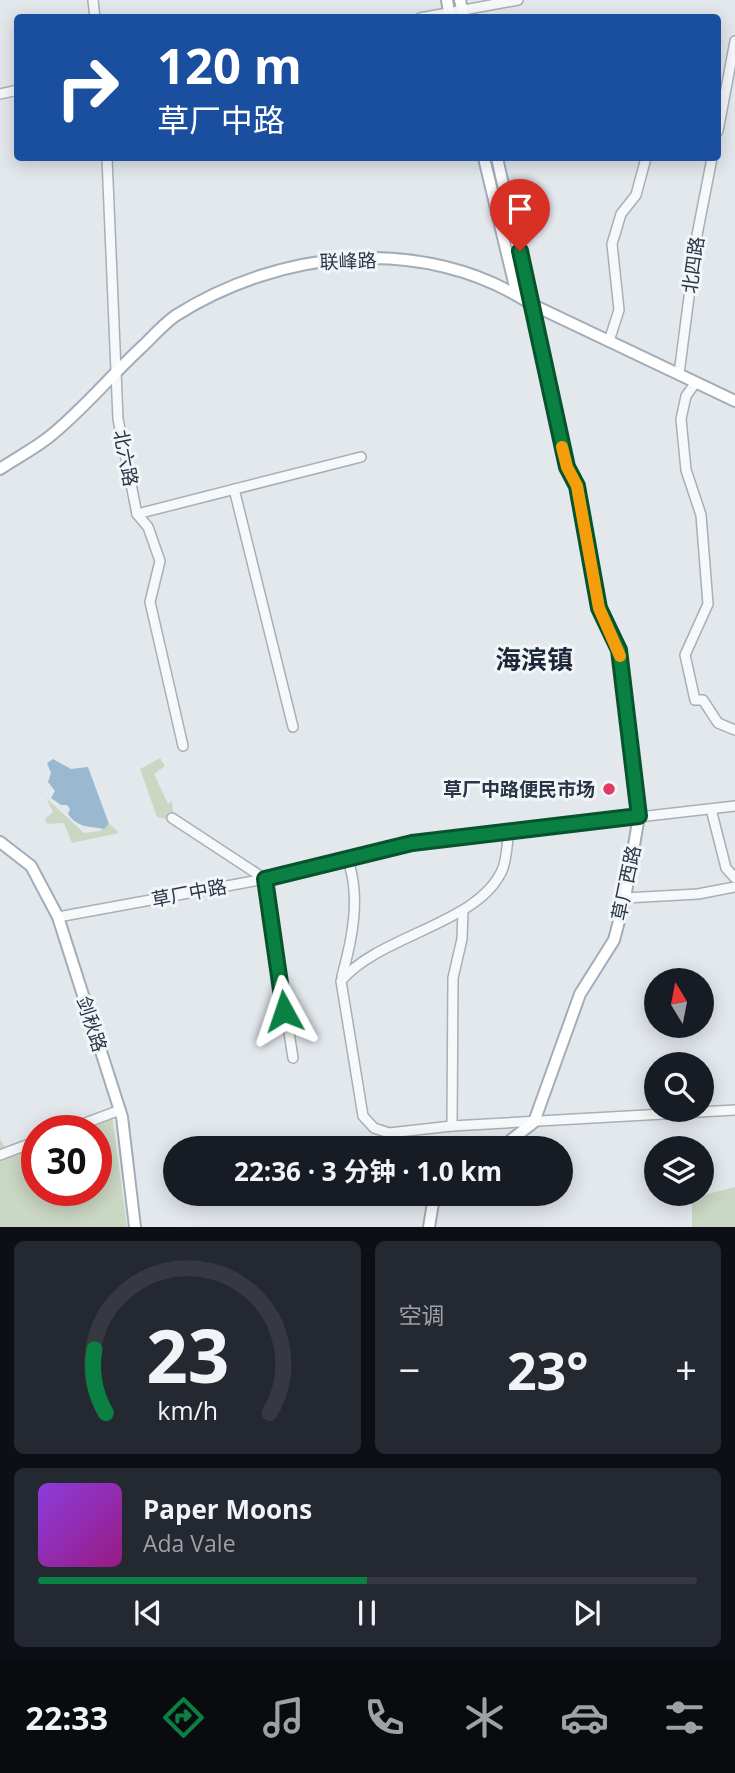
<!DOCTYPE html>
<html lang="zh">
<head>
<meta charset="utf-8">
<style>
  :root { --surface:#171b24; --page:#242831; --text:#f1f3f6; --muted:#9ea1a6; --line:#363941; --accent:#0b8043 }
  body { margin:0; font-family:"Open Sans","Noto Sans SC",sans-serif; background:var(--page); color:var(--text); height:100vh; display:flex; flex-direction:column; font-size:26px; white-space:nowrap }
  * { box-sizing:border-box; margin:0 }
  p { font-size:23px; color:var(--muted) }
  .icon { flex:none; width:38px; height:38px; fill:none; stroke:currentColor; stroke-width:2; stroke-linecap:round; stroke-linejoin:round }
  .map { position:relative; height:1227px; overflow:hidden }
  .drawer { display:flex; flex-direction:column; gap:14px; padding:14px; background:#0d0f14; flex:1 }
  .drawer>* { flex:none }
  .hud { position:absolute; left:14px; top:14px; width:707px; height:147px; border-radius:7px; box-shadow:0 4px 18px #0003; background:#1a4fa0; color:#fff; overflow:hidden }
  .needle { width:46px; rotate:350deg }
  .tools { position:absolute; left:644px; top:968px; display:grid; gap:14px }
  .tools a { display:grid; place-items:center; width:70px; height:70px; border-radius:50%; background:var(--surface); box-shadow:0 4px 18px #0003; font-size:35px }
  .speed { position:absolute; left:21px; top:1115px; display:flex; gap:14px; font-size:35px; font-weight:700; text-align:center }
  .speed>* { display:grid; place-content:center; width:91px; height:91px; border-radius:50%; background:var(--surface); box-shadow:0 4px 18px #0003; line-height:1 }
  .speed .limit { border:10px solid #d22; background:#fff; color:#111 }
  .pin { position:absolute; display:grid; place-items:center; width:60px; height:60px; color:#fff; margin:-72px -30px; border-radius:50% 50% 50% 0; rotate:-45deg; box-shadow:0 0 7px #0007 }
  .pin .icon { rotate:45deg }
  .me { position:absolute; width:77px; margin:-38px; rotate:355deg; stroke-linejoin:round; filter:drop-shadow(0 0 5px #0008) }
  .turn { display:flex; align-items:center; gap:24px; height:147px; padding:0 28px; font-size:32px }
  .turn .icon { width:91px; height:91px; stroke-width:2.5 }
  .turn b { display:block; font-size:49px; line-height:60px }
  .big { font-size:52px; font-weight:700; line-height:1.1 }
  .drawer .card { flex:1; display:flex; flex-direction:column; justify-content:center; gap:10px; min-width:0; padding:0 24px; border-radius:10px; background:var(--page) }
  .drawer .dial { align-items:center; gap:0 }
  .dial svg { height:182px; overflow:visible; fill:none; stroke:var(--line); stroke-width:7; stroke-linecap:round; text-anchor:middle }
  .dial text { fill:var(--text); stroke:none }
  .song { display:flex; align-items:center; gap:21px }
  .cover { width:84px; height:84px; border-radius:10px; background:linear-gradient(135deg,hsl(270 70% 55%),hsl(310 70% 35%)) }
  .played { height:7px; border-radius:4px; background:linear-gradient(90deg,var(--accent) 50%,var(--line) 50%) }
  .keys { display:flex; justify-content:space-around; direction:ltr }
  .heat { display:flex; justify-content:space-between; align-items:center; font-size:38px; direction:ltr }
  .drawer .tiles { flex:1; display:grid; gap:14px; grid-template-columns:1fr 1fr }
  .card:last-child { grid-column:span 2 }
  .trip { position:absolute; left:163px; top:1136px; width:410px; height:70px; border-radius:35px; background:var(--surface); box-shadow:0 4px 18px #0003; font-weight:700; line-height:70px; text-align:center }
  .tab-bar { display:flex; height:112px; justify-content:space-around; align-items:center; background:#090b0e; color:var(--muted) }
  .tab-bar .icon { width:49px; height:49px }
  .tab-bar .current { color:var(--accent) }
  .tab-bar b { font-size:32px; color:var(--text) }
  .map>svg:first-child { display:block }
  .green { fill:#cad7c3 }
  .water { fill:#9ab9d0 }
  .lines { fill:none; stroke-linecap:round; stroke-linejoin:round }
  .minor-casing { stroke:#a7afb8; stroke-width:12 }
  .major-casing { stroke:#a1adba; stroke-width:14 }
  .minor { stroke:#f6f8fa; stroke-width:9 }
  .major { stroke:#fff; stroke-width:10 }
  .route-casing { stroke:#07532c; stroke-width:18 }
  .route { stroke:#0b8043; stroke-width:12 }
  .slow { stroke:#f59e0b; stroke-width:12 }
  .poi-dot { fill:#de3c62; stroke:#f3f6f9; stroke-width:2.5 }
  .labels { text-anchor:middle; stroke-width:6; stroke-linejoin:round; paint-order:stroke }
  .street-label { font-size:19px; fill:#283647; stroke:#f3f6f9 }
  .poi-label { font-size:19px; font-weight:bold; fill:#283647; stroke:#f3f6f9; text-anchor:end }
  .district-label { font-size:26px; font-weight:bold; fill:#1b2738; stroke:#f3f6f9 }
</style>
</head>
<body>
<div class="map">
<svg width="735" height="1227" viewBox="0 0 735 1227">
  <rect width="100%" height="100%" fill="#e3e8ed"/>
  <!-- green -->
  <g class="green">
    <polygon points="160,758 165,766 154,774 168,804 172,801 173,814 166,819 157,817 140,769"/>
    <polygon points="46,798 84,833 100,831 110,824 119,833 72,843 64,823 47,824 45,819 53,812"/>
    <polygon points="111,1107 127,1227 0,1227 0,1139 5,1147 37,1135 37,1190 96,1190 96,1130 48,1130"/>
    <polygon points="735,1187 735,1227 692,1227 692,1198"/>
  </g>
  <!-- water -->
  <path class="water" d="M53 759 71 769 88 767 109 824 104 829C88 826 78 828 68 814L70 809 67 805H61L51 798 55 791 48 782 51 773 47 763Z"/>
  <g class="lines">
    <!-- minor casing -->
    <g class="minor-casing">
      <g id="minor">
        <polyline points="93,0 95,18"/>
        <polyline points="420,18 518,0"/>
        <polyline points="0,94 18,90"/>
        <polyline points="718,131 735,41"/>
        <polyline points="107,158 118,419 137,514 148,527 160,561 150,602 183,746"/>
        <polyline points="609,341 619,310 612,244 621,214 636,195 646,158"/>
        <polyline points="679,374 697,235 712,158"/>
        <polyline points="696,382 686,396 681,419 686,470 701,515 708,604 685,655 695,700 703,700 718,723 735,730"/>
        <polyline points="234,489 293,727"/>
        <polyline points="137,514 361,457"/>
        <polyline points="711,809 726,868 735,878"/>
        <polyline points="172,818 265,879 293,1058"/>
        <path d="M509 831C507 842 507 857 503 868 481 924 380 934 341 981L363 1116 374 1128 389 1133 452 1126 735 1110"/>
        <polyline points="625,898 698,894 735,887"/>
        <polyline points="58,917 265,879 412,843 735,806"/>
        <path d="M342 976C352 940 361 897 348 861"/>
        <polyline points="452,1126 453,978 462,939 463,911"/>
        <polyline points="67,1130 120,1110"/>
        <polyline points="0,1155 37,1141"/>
      </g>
    </g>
    <!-- major casing -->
    <g class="major-casing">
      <g id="major">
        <polyline points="447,0 450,18"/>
        <polyline points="460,0 464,18"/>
        <polyline points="484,158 517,295"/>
        <polyline points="497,158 567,467 577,486 599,608 619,650 639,816 625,898 614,940 580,994 534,1122 501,1148"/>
        <path d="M0 469C16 458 34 449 49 437 83 410 112 374 144 345 154 335 164 324 175 316 280 249 424 234 531 304L735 401"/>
        <polyline points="0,842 31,866 58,917 122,1117 135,1227"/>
        <polyline points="429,1227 433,1203 444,1194"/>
      </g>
    </g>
    <!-- minor -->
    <use href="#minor" class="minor"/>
    <!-- major -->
    <use href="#major" class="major"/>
  </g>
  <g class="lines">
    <!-- route casing -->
    <g class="route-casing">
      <polyline id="route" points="284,1011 265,879 412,843 639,816 619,650 599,608 577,486 567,467 520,251"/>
    </g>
    <!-- route -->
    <use href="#route" class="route"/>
    <!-- slow -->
    <polyline class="slow" points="562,447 567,467 577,486 599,608 620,656"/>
  </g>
  <!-- markers -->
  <circle class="poi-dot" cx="609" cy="789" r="7"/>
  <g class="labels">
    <!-- street labels -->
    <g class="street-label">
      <text transform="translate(348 261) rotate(-2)" y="7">联峰路</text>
      <text transform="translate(693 265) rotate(-82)" y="7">北四路</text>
      <text transform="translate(126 458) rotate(79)" y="7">北六路</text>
      <text transform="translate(626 883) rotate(-78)" y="7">草厂西路</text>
      <text transform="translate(189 893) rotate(-11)" y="7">草厂中路</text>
      <text transform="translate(92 1024) rotate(72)" y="7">剑秋路</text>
    </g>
    <!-- poi labels -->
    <g class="poi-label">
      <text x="595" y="796">草厂中路便民市场</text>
    </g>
    <!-- district labels -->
    <g class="district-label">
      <text x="534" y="669">海滨镇</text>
    </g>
  </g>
</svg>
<div class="tools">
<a><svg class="needle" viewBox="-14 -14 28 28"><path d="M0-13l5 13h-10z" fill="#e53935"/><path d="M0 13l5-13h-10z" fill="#9ea1a6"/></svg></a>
<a><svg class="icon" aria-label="search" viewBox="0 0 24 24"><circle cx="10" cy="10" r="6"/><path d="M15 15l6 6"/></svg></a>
<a><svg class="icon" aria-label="layers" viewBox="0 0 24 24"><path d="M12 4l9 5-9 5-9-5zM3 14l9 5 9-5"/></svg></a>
</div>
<div class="speed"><div class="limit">30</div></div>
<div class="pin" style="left:520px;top:251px;background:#d93025"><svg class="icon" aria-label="arrive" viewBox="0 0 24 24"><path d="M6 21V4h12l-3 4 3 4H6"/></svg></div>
<svg class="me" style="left:284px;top:1011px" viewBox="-20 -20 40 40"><path d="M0-17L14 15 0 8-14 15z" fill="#0b8043" stroke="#fff" stroke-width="4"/></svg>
<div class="trip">22:36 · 3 分钟 · 1.0 km</div>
<div class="hud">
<div class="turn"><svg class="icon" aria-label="right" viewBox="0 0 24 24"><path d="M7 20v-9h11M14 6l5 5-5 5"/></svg><div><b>120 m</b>草厂中路</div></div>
</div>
</div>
<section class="drawer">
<div class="tiles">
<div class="card dial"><svg viewBox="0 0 100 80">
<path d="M14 69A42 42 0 1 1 86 69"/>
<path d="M14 69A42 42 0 0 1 9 41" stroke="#0b8043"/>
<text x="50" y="56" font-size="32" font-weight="700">23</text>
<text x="50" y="72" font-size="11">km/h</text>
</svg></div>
<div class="card"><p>空调</p>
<div class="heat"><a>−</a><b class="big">23°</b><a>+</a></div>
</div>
<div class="card">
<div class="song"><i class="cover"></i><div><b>Paper Moons</b><p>Ada Vale</p></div></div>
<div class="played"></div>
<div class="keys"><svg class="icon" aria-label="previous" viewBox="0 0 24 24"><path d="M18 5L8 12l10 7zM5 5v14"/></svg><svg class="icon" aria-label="pause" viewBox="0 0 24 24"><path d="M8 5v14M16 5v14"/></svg><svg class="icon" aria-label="next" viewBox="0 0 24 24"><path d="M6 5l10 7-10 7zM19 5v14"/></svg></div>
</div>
</div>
</section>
<nav class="tab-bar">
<b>22:33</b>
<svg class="icon current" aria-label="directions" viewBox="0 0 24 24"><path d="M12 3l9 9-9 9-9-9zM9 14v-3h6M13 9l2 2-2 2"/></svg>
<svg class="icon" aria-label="music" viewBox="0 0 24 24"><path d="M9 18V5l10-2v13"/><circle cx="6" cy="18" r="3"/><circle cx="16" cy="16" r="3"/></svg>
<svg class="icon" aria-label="phone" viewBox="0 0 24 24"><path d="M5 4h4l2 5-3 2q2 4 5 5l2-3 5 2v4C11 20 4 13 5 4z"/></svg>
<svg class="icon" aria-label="climate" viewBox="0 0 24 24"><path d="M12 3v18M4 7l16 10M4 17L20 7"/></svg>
<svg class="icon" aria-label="car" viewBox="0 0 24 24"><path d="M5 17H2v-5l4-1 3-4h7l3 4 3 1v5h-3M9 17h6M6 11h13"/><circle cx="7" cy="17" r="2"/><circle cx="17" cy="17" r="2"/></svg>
<svg class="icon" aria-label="filters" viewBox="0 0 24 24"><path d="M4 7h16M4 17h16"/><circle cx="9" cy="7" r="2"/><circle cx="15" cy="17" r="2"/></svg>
</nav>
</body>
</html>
